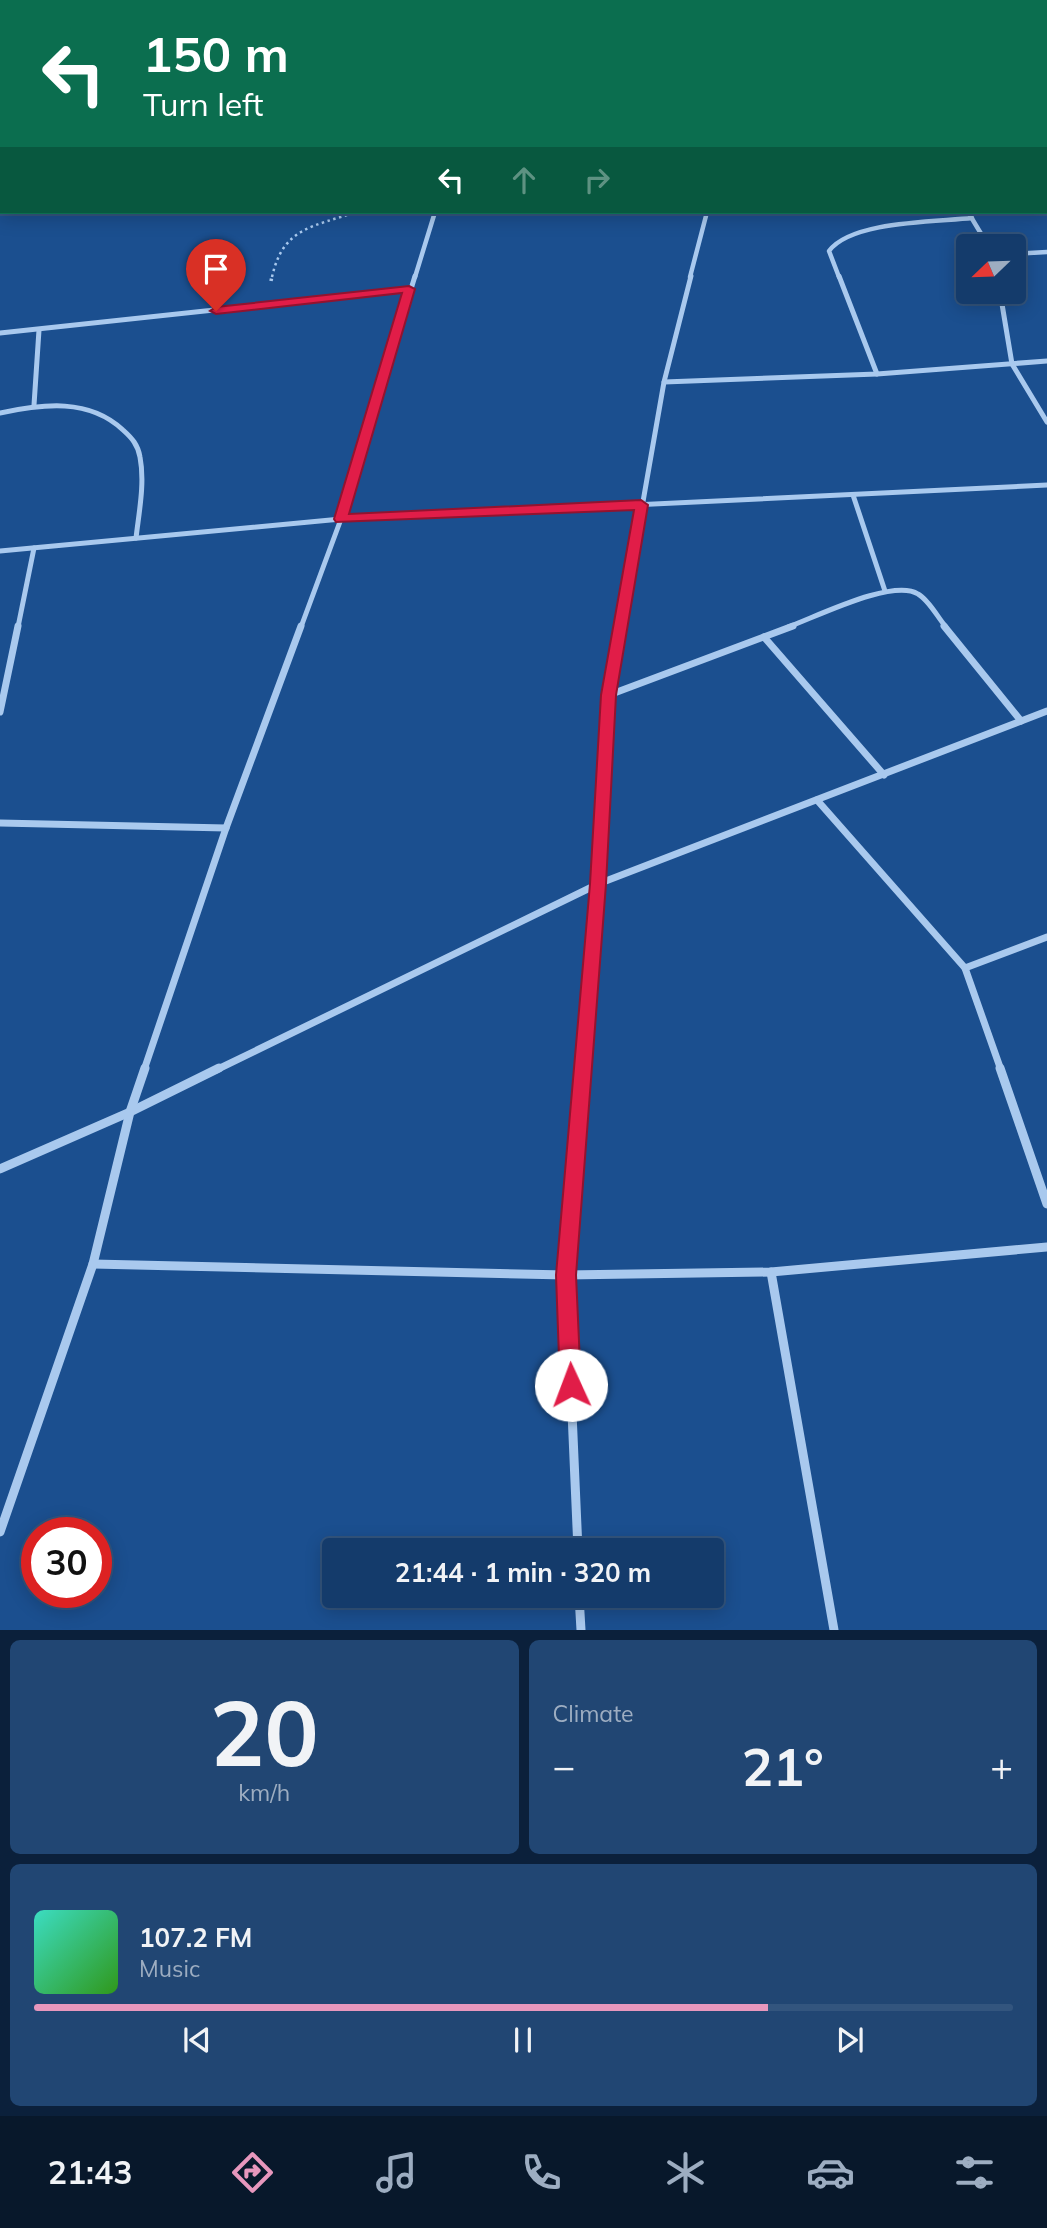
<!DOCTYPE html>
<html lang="en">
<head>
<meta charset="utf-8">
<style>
  :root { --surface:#143b6b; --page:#214673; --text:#f1f3f6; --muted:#9dadc1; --line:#33557e; --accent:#e797bd }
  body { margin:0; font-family:Mulish,sans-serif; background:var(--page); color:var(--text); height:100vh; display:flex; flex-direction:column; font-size:26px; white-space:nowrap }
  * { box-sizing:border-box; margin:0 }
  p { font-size:23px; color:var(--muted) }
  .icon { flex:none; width:38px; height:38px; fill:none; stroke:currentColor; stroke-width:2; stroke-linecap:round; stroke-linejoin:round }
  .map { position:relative; height:1630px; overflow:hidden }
  .drawer { display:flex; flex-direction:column; gap:10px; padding:10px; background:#0b203b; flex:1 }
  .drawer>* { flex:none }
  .banner { position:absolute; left:0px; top:0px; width:1048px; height:214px; box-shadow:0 4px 18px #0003,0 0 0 2px var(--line); background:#0b6e4f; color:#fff; overflow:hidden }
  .needle { width:46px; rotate:247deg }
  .fabs { position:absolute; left:956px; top:234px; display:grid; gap:14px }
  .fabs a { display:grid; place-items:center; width:70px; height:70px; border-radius:7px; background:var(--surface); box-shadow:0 4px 18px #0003,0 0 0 2px var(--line); font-size:35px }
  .speed { position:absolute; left:21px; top:1517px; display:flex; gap:14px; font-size:35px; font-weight:700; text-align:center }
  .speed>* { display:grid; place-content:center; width:91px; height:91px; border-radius:50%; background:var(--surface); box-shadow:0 4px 18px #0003,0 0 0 2px var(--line); line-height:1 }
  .speed .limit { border:10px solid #d22; background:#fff; color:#111 }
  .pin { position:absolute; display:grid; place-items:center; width:60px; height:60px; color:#fff; margin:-72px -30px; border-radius:50% 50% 50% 0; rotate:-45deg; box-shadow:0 0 7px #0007 }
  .pin .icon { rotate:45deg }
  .me { position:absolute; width:77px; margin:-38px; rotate:358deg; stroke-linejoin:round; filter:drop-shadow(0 0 5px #0008) }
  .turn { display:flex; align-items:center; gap:24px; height:147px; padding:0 28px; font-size:32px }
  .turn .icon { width:91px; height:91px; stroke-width:2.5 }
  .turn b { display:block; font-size:49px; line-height:60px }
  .lanes { display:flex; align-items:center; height:66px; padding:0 28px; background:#0003; justify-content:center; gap:35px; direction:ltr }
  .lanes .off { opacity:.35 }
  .big { font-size:52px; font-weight:700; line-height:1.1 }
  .drawer .card { flex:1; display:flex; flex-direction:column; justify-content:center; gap:10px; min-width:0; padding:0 24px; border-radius:10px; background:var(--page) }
  .drawer .dial { align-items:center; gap:0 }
  .dial b { font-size:91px; line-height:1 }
  .song { display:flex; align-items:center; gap:21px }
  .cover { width:84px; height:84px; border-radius:10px; background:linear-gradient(135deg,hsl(170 70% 55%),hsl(110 70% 35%)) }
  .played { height:7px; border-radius:4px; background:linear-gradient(90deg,var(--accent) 75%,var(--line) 75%) }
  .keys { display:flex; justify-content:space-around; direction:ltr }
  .heat { display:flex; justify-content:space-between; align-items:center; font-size:38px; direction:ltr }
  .drawer .tiles { flex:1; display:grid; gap:10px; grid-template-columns:1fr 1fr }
  .card:last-child { grid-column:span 2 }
  .trip { position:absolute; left:322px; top:1538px; width:402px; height:70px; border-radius:7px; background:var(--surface); box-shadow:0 4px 18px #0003,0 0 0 2px var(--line); font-weight:700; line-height:70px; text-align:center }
  .tab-bar { display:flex; height:112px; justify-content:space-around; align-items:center; background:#08182b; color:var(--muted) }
  .tab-bar .icon { width:49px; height:49px }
  .tab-bar .on { color:var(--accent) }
  .tab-bar b { font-size:32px; color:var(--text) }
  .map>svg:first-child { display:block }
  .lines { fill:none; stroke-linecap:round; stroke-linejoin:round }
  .path-far1 { stroke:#a9c9ee; stroke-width:2.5; stroke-dasharray:2.5 3.5; stroke-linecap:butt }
  .path { stroke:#a9c9ee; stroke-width:3.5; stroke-dasharray:2.5 4.5; stroke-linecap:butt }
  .minor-far3 { stroke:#a9c9ee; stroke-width:4.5 }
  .minor-far2 { stroke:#a9c9ee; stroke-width:5 }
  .minor-far1 { stroke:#a9c9ee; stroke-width:7 }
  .minor { stroke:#a9c9ee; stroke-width:9 }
  .route { fill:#e11d48; stroke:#92132f; stroke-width:2 }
</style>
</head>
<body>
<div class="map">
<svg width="1047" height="1630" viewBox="0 0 1047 1630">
  <rect width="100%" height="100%" fill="#1b4f8f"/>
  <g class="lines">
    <!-- path-far1 -->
    <path class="path-far1" d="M272 277C283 227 313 227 356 212"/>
    <!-- path -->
    <polyline class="path" points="271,281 272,276"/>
    <!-- minor-far3 -->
    <g class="minor-far3">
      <polyline points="968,212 989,247"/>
      <polyline points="1013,254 1047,252"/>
      <polyline points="415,277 435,212"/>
      <polyline points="690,277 707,212"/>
      <path d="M839 277 829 251C851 221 934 222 972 218"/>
    </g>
    <!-- minor-far2 -->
    <g class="minor-far2">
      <polyline points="839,276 877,374"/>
      <polyline points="1000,292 1012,364 1047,422"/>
      <polyline points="0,333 409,289"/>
      <polyline points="664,382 877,374 1047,361"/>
      <polyline points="34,405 39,330"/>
      <path d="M0 413C43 404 89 398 123 430 132 438 138 445 140 457 145 483 139 512 136 538"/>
      <polyline points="853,495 885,591"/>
      <polyline points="0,551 341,519 1047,485"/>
      <polyline points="18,627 34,548"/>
      <polyline points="301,627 341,519 415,276"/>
      <polyline points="621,627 664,382 691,276"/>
      <path d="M788 627C816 617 893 578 918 594 929 600 938 618 946 627"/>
    </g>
    <!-- minor-far1 -->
    <g class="minor-far1">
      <polyline points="944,626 1021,721"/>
      <polyline points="764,637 884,775"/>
      <polyline points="609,695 793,626"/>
      <polyline points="0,712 18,626"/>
      <polyline points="817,800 965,968 1001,1070"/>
      <polyline points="0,823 226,828"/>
      <polyline points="965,968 1047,937"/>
      <polyline points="144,1070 226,828 301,626"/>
      <polyline points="216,1070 598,884 1047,711"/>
      <polyline points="583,1070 598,884 609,695 621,626"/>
    </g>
    <!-- minor -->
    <g class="minor">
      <polyline points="1000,1068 1047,1204"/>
      <polyline points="0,1169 130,1112 219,1068"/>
      <polyline points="93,1264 566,1275 771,1272 1047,1247"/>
      <polyline points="771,1272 834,1630"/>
      <polyline points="0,1532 93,1264 130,1112 145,1068"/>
      <polyline points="578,1550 566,1275 583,1068"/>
      <polyline points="579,1596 581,1630"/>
    </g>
  </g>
  <!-- route -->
  <polygon class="route" points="409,286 415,289 349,514 641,500 648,505 616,695 606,884 576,1275 581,1385 578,1393 571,1396 563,1393 560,1385 556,1275 590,884 601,695 634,510 336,522 334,519 402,293 216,314 210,311 216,307"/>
</svg>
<div class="fabs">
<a><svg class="needle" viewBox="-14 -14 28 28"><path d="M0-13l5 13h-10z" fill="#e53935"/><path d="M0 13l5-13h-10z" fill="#9dadc1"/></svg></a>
</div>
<div class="speed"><div class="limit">30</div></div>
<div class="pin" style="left:216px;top:311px;background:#d93025"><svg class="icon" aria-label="arrive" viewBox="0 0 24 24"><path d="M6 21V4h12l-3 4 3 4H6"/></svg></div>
<svg class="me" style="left:571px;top:1385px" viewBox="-20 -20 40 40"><circle r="19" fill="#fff"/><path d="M0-13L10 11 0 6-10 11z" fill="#e11d48"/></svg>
<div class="trip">21:44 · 1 min · 320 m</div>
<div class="banner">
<div class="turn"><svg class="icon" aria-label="left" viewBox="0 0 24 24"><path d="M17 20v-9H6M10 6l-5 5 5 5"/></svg><div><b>150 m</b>Turn left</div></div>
<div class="lanes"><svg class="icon" aria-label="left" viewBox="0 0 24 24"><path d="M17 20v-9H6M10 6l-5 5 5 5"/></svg><svg class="icon off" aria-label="ahead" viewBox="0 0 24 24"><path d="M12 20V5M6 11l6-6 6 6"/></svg><svg class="icon off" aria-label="right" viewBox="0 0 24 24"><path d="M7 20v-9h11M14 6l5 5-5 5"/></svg></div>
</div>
</div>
<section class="drawer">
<div class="tiles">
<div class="card dial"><b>20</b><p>km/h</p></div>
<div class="card"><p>Climate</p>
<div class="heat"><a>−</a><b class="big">21°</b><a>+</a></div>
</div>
<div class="card">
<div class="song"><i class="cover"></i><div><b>107.2 FM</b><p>Music</p></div></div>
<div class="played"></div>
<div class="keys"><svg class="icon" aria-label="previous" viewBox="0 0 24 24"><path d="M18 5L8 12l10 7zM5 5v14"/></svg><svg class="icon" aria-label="pause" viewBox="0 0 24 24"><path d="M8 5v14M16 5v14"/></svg><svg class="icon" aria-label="next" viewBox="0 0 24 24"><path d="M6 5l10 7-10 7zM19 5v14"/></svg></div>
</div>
</div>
</section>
<nav class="tab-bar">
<b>21:43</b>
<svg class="icon on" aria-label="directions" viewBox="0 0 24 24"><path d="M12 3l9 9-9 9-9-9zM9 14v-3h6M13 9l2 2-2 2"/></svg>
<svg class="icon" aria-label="music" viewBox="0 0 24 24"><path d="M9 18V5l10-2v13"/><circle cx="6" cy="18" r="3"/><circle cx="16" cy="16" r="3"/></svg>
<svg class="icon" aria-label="phone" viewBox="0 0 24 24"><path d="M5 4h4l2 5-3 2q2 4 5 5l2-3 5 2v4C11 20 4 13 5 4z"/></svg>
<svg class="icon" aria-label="climate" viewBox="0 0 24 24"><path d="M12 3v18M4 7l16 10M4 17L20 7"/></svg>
<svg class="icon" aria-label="car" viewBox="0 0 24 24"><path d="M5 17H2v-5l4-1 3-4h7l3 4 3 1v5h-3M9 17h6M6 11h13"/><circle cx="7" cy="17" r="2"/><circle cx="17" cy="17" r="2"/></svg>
<svg class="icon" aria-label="filters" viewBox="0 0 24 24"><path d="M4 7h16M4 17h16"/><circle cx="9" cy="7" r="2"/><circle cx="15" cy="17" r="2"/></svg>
</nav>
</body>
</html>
